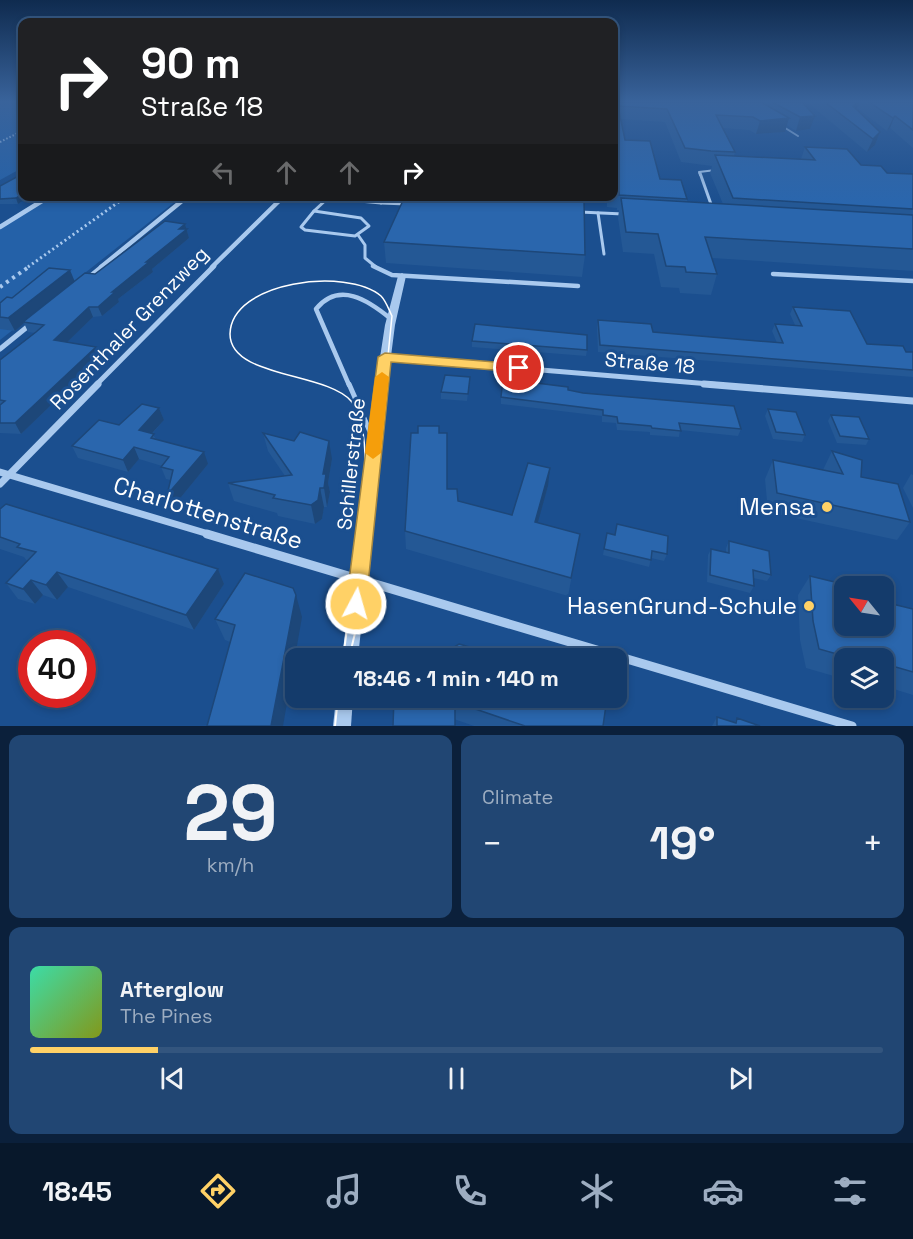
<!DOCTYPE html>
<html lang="en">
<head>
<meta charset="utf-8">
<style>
  :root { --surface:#143b6b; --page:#214673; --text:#f1f3f6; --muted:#9dadc1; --line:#33557e; --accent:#ffd166 }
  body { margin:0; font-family:"Space Grotesk",sans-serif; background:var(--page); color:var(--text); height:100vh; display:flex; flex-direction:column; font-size:22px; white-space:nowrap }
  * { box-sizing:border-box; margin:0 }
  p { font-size:20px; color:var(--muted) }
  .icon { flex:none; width:33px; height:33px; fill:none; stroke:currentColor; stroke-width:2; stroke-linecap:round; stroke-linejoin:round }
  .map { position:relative; height:726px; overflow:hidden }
  .drawer { display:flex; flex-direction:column; gap:9px; padding:9px; background:#0b203b; flex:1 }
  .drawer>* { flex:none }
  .banner { position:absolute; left:18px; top:18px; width:600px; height:183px; border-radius:12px; box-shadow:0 3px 9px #0003,0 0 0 2px var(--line); background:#202124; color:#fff; overflow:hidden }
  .needle { width:39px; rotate:300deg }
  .buttons { position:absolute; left:834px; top:576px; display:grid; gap:12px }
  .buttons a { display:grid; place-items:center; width:60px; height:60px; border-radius:12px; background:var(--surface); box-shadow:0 3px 9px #0003,0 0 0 2px var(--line); font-size:30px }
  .speed { position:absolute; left:18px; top:630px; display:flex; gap:12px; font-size:30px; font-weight:700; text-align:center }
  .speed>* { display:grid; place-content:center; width:78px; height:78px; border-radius:50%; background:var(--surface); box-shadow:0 3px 9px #0003,0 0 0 2px var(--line); line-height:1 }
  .speed .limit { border:9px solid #d22; background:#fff; color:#111 }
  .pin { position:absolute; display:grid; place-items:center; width:51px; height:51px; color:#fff; margin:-26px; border:3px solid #fff; border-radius:50%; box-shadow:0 2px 6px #0007 }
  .me { position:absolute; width:66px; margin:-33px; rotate:6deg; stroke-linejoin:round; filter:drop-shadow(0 0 4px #0008) }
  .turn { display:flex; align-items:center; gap:21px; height:126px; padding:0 24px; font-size:27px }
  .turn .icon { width:78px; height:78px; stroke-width:2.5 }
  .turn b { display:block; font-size:42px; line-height:51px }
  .lanes { display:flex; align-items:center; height:57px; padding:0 24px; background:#0003; justify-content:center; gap:30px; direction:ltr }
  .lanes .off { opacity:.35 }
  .big { font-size:45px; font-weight:600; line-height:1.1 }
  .drawer .card { flex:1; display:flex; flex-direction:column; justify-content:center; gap:9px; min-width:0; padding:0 21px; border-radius:12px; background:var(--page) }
  .drawer .dial { align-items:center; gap:0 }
  .dial b { font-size:78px; line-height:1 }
  .song { display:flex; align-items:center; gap:18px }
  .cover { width:72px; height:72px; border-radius:9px; background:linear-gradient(135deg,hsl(160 70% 55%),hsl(70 70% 35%)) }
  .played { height:6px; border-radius:3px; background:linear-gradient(90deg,var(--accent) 15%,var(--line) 15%) }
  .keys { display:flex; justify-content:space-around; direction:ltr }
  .heat { display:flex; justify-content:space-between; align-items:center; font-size:33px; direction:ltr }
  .drawer .tiles { flex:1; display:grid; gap:9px; grid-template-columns:1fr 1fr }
  .card:last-child { grid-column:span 2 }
  .trip { position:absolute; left:285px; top:648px; width:342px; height:60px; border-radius:12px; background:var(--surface); box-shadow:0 3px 9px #0003,0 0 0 2px var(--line); font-weight:600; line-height:60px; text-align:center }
  .menu { display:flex; height:96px; justify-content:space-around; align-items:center; background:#08182b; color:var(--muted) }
  .menu .icon { width:42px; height:42px }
  .menu .active { color:var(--accent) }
  .menu b { font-size:27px; color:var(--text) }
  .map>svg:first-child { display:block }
  .green { fill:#2461a8 }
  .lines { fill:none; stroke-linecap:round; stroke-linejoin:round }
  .path-far2 { stroke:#a9c9ee; stroke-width:2; stroke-dasharray:1.5 2; stroke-linecap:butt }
  .path-far1 { stroke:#a9c9ee; stroke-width:3; stroke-dasharray:2 3; stroke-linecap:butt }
  .path { stroke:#a9c9ee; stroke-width:4; stroke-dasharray:3 4.5; stroke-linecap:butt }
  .service-far3 { stroke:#a9c9ee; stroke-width:2 }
  .service-far2 { stroke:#a9c9ee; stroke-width:3 }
  .service-far1 { stroke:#a9c9ee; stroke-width:4.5 }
  .service { stroke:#a9c9ee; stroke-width:5 }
  .minor-far3 { stroke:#a9c9ee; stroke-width:4.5 }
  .minor-far2 { stroke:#a9c9ee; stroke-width:5 }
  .minor-far1 { stroke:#a9c9ee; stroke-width:7 }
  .minor { stroke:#a9c9ee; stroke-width:9 }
  .tertiary { fill:#a9c9ee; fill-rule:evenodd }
  .tram-far1 { stroke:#fff; stroke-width:1.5 }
  .tram { stroke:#fff; stroke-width:2 }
  .wall { fill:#245895; fill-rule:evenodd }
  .shaded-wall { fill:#1d4779 }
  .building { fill:#2a66ad; stroke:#1d4779; stroke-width:1.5 }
  .route { fill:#ffd166; stroke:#a68842; stroke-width:1.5 }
  .slow { fill:#f59e0b }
  .poi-dot { fill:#ffd166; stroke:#1b4f8f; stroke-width:2 }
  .labels { text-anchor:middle; stroke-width:6; stroke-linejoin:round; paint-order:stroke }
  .street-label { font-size:20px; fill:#fff; stroke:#1b4f8f }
  .near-poi-label { font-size:24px; fill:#fff; stroke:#1b4f8f; text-anchor:end }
  .near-street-label { font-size:24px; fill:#fff; stroke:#1b4f8f }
</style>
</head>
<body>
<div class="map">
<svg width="913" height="726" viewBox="0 0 913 726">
  <rect width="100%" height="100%" fill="#1b4f8f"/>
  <!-- green -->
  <g class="green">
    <polygon points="0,102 22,102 22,168 0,180"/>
    <polygon points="50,197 181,197 0,340 0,227"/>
  </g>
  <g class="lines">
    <!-- path-far2 -->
    <polyline class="path-far2" points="0,142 22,131"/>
    <!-- path-far1 -->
    <polyline class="path-far1" points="28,267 127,196"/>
    <!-- path -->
    <polyline class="path" points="0,287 30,266"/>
    <!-- service-far3 -->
    <g class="service-far3">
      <polyline points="782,126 798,136"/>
      <polyline points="700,175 699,172 716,170"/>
    </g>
    <!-- service-far2 -->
    <g class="service-far2">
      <polyline points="700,173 712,207"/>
      <polyline points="385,196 381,203 407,204"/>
      <polyline points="317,197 381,203"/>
      <polygon points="314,211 361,218 369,226 355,236 305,230 301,227"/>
      <polyline points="314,211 328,198"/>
      <polyline points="580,212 623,214"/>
      <polyline points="598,213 604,254"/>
      <polyline points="358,235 365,245 365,258 376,267"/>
    </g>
    <!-- service-far1 -->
    <g class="service-far1">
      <polyline points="373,266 392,275 578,286"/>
      <polyline points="773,274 913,281"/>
      <path d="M349 385 316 309C339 281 368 300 391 319"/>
    </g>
    <!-- service -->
    <polyline class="service" points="349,384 371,434"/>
    <!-- minor-far3 -->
    <g class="minor-far3">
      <polyline points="0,227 50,196"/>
      <polyline points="101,267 188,196"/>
      <polyline points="212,267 284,196"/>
    </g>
    <!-- minor-far2 -->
    <g class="minor-far2">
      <polyline points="87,279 103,266"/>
      <polyline points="0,349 32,323"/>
      <polyline points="385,357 722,385"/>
      <polyline points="96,385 214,266"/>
    </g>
    <!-- minor-far1 -->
    <g class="minor-far1">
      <polyline points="704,384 913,401"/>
      <polyline points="0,472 212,535"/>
      <polyline points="0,484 98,384"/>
    </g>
    <!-- minor -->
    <polyline class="minor" points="207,534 852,726"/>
    <!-- tertiary -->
    <g class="tertiary">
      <polygon points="402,273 406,276 395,325 385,403 358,658 342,658 373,403 385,325 398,276"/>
      <polygon points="336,698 353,698 351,726 333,726"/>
    </g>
    <!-- tram-far1 -->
    <path class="tram-far1" d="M360 535C364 502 373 428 351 401 326 372 230 378 230 334 231 281 347 267 381 296 386 301 389 310 392 316L370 535"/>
    <!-- tram -->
    <g class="tram">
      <polyline points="343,658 360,534"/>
      <polyline points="349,658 363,600 370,534"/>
      <polyline points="335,726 338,698"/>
    </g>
  </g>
  <!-- wall -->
  <g class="wall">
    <path d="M614 102H802L810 129 796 131 787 125 785 132 756 134 749 130 723 128 735 152 734 156 801 159 805 147 861 165 887 173 913 174V271L712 258 717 274 711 295 680 293 679 288 661 287 654 254 623 252 618 218 619 210H617V208L607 207V196H614ZM621 119 665 122 681 162 712 166 710 173 723 204 687 202V199L660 179 625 140Z"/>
    <polygon points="807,102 913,102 913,148 890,128 887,131 857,108 856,109 880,132 875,145 867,152"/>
    <polygon points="0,186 22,196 30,196 18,204 0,204"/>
    <polygon points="185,224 189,238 152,269 153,272 118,299 119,302 102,316 93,317 67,342 101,357 21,434 0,433 0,360 35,333 28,332 24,323 15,331 0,329 0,303 12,298 75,281 95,274"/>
    <polygon points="384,242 585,255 582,277 386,263"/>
    <polygon points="793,307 867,344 906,352 913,352 913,377 598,352 597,327 598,320 653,332 777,343 772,331 775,324 795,325 790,314"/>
    <polygon points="472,341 587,350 586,356 472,347"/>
    <polygon points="470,377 467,401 441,399 441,392"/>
    <polygon points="568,390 741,429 738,436 680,430 679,437 650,435 650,432 617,430 616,423 602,422 602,416 501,404 501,397"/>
    <polygon points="159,408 164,420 152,434 156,439 208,464 173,507 167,495 171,480 166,479 161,467 162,466 139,459 128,472 78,458 72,446"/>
    <polygon points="768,409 805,435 802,442 773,439 765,416"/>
    <polygon points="831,415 869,439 866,445 837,443 828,421"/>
    <polygon points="263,433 332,459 328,483 330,492 327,507 324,507 322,519 315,524 278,516 277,513 234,501 228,483 285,476 268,451"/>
    <polygon points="439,433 447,489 458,501 512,515 548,486 537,523 580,534 568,596 406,549 405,531"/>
    <polygon points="832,451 910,522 897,540 768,512 765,479 773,460 823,470"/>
    <polygon points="911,474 913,475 913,508 903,488"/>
    <polygon points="0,509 218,569 224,584 194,630 68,587 57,600 43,595 35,604 18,599 6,583 27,561 24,557 0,549"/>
    <polygon points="617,524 667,554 664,561 651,558 649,567 603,555 607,533 615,535"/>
    <polygon points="729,541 771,575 767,581 753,578 754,586 750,593 707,582 708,555 711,549 726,553 726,548"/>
    <polygon points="810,576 844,626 913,609 913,695 884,686 884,658 844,658 844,679 806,668 800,640 798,595"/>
    <polygon points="302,617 230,642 225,640 215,619"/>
    <polygon points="394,698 607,698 603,726 474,726"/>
    <polygon points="717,717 734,723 737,718 760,726 712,726"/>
  </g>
  <!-- shaded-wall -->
  <g class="shaded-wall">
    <polygon points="857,102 860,102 857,108 849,118 853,106"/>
    <polygon points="815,116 810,129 796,131 800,117"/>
    <polygon points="895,116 890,128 887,131 893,118"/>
    <polygon points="789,118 785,132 756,134 760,121"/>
    <polygon points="880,132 875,145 867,152 873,139"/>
    <polygon points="22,194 22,196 30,196 18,204 16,198"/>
    <polygon points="185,224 189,238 152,269 153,272 118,299 119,302 102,316 98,307 112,292 146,262"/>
    <polygon points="70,270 75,282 23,322 24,323 15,331 8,318"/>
    <polygon points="89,307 93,317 59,350 54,340"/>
    <polygon points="96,347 101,357 21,434 15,423"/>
    <polygon points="159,408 164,420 144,442 139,430"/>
    <polygon points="329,441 332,459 328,483 330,492 327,507 324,488 323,474"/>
    <polygon points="134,447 139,459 128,472 123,460"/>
    <polygon points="204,452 208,464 173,507 167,495"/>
    <polygon points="550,468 548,486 533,540 535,522"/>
    <polygon points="320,488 324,507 322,519 315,524 311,505"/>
    <polygon points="218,569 224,584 194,630 186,615"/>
    <polygon points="57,572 68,587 57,600 46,585"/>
    <polygon points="31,580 43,595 35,604 23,589"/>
    <polygon points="296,595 302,617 283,726 271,726"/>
  </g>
  <!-- building -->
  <g class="building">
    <polygon points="614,102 761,102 789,118 760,121 753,117 716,115 735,152 711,151 685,148 667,109 618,106 625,140 650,141 660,179 681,180 687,199 619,195 619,192 614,192"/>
    <polygon points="772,102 802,102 815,116 800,117"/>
    <polygon points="825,102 857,102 853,106 880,132 873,139"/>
    <polygon points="869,102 913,102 913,130 895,116 893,118"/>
    <polygon points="805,147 847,149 861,165 881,166 887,173 913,174 913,209 733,198 715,155 815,160"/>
    <polygon points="22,174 22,194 16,198 0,199 0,186"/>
    <polygon points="405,196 521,196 584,200 585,255 384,242"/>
    <polygon points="621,198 913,215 913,249 705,237 717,274 686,272 685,267 666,266 658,234 626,232"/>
    <polygon points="165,221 185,224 179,229 187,229 146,262 149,262 112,292 115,292 98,307 89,307 54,340 96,347 15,423 0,423 0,405 5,401 0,400 0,360 36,332 44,325 23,322 85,273 95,274"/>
    <polygon points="49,268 70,270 8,318 0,317 0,303 7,297 12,298"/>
    <polygon points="793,307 850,311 867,344 903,346 906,352 913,352 913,370 600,345 598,320 651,324 653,332 783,343 775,324 802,326"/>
    <polygon points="475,324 587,335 587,350 472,341"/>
    <polygon points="445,375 470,377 468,394 441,392"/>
    <polygon points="503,379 568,387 568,390 583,393 734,406 741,429 679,423 681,431 652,428 651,426 618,423 617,417 603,415 603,410 501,397"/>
    <polygon points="142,404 159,408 139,430 154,434 151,438 204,452 167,495 173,470 161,467 169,457 134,447 123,460 72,446 99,420 119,425"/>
    <polygon points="768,409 796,412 805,435 776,432"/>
    <polygon points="831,415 859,417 869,439 840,436"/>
    <polygon points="418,426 439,426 439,433 447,433 447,489 457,489 458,501 512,515 528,463 550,468 535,522 580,534 571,578 405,531 411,433 418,433"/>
    <polygon points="300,432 329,441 323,474 326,474 324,488 320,488 318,500 311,505 273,498 275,495 228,483 292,475 263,433 294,441"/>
    <polygon points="832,451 862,460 861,477 898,484 910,522 777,493 773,460 843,474"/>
    <polygon points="6,504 218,569 186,615 57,572 46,585 31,580 23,589 6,583 36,552 17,547 20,544 0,537 0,509"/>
    <polygon points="617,524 668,536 667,554 652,551 651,560 604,549 607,533 615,535"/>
    <polygon points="729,541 769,551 771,575 753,570 754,586 710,575 711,549 729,553"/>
    <polygon points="245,573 293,588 296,595 271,726 207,726 235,625 215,619"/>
    <polygon points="810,576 851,586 844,586 844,626 884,626 884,602 913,609 913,672 889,665 890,669 884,668 884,658 851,658 819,649 813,621"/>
    <polygon points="858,581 876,586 858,586"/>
    <polygon points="459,644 508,658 436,658"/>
    <polygon points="394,698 607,698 603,726 525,726 455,702 455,726 393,726"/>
    <polygon points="717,717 736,723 737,718 760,726 717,726"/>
  </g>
  <!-- sky -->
  <linearGradient id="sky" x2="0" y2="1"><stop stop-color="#0f2b4f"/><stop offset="0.5" stop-color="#39639b"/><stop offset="1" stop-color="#39639b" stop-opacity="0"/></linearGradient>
  <rect width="913" height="203" fill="url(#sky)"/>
  <!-- route -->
  <polygon class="route" points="385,353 519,364 526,368 519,372 391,362 366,604 363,611 356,613 349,611 346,604 378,357"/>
  <!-- slow -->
  <polygon class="slow" points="382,372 389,377 381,453 373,459 365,453 375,377"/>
  <!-- markers -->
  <g class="poi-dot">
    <circle cx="827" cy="507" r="6"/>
    <circle cx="809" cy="606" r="6"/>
  </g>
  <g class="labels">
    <!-- street labels -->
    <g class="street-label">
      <text transform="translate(129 328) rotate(-46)" y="7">Rosenthaler Grenzweg</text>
      <text transform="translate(650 363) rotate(5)" y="7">Straße 18</text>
      <text transform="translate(351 464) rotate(-84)" y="7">Schillerstraße</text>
    </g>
    <!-- near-poi labels -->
    <g class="near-poi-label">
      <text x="815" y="515">Mensa</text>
      <text x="797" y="614">HasenGrund-Schule</text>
    </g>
    <!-- near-street labels -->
    <g class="near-street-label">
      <text transform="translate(208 513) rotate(17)" y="8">Charlottenstraße</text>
    </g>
  </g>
</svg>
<div class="buttons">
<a><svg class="needle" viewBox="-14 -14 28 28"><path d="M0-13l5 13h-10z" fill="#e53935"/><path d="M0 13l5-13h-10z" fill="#9dadc1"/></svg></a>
<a><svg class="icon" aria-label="layers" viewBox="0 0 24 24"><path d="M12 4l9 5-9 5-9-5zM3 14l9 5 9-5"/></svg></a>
</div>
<div class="speed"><div class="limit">40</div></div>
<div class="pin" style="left:519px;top:368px;background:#d93025"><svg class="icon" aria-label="arrive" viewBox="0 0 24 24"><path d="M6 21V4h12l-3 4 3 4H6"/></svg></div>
<svg class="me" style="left:356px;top:604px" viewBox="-20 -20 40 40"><circle r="17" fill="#ffd166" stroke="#fff" stroke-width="3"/><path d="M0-11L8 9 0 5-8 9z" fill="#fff"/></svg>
<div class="trip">18:46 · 1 min · 140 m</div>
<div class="banner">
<div class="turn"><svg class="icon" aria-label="right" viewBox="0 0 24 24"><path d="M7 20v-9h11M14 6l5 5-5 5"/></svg><div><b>90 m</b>Straße 18</div></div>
<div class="lanes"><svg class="icon off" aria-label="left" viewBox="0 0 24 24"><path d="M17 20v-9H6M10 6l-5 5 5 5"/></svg><svg class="icon off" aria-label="ahead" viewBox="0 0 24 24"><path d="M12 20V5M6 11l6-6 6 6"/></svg><svg class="icon off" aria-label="ahead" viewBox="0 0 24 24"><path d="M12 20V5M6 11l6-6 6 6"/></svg><svg class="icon" aria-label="right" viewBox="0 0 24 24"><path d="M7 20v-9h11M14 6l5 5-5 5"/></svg></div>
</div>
</div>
<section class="drawer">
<div class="tiles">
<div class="card dial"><b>29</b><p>km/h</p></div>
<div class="card"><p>Climate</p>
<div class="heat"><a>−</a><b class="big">19°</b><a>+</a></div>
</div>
<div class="card">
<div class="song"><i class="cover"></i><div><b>Afterglow</b><p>The Pines</p></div></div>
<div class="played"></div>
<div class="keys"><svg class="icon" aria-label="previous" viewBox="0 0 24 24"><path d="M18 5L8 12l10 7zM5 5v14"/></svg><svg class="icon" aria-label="pause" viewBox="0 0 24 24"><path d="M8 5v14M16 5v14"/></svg><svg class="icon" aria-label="next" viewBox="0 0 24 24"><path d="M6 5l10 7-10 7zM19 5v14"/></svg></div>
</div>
</div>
</section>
<nav class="menu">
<b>18:45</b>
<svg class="icon active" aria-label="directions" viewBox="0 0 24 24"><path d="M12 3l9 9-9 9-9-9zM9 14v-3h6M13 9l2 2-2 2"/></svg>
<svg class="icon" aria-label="music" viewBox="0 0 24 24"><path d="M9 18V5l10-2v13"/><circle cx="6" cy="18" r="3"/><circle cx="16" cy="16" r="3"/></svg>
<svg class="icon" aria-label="phone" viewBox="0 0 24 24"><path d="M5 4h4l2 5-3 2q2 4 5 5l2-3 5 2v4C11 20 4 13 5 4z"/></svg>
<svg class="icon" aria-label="climate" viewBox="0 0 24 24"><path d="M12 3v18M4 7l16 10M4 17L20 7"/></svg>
<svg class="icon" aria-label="car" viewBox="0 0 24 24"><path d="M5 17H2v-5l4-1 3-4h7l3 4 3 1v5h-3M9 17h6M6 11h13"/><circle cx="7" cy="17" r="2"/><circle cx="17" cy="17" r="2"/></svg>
<svg class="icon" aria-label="filters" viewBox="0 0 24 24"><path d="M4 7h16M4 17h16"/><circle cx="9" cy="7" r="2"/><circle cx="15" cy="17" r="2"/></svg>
</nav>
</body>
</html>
